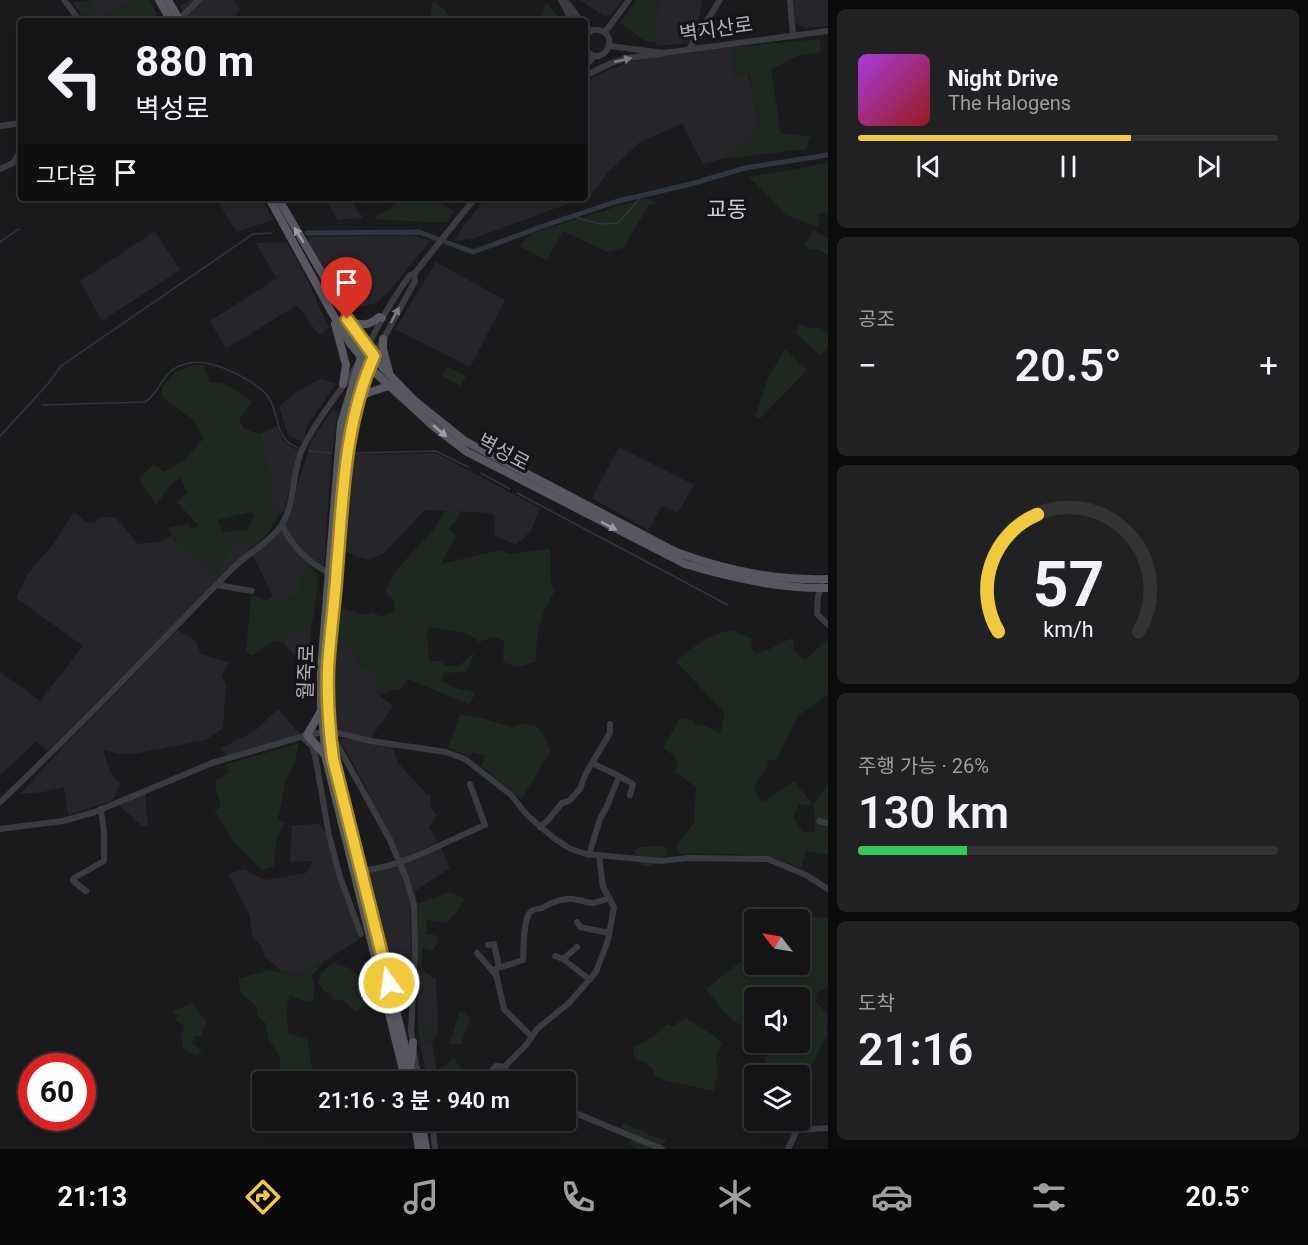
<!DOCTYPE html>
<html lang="ko">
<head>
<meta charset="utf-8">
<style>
  :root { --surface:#141315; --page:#212022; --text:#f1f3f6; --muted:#9d9ea0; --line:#333234; --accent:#f1c93c }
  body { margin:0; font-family:Roboto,"Noto Sans KR",sans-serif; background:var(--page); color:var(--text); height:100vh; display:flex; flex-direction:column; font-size:22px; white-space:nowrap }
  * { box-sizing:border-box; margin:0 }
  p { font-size:20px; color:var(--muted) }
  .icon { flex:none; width:33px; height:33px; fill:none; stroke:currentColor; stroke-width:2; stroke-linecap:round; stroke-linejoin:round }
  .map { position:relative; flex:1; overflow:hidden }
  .side { display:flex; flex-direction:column; gap:9px; padding:9px; background:#0b0a0c; width:480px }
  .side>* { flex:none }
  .banner { position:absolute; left:18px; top:18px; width:570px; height:183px; border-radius:6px; box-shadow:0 3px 9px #0003,0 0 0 2px var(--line); background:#141315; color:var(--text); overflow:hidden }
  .needle { width:39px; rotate:301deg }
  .tools { position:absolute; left:744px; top:909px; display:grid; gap:12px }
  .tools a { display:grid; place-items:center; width:66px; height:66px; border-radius:6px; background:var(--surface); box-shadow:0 3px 9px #0003,0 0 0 2px var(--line); font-size:30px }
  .speed { position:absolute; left:18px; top:1053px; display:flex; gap:12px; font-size:30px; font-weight:700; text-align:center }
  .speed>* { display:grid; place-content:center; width:78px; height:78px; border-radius:50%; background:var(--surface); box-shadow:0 3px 9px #0003,0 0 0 2px var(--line); line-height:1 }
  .speed .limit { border:9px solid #d22; background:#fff; color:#111 }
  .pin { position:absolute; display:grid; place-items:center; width:51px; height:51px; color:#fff; margin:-62px -26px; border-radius:50% 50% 50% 0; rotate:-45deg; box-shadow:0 0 6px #0007 }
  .pin .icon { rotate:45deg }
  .me { position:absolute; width:66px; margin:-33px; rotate:346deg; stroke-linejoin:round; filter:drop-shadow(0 0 4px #0008) }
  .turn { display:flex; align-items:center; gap:21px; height:126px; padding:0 18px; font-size:27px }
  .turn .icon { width:78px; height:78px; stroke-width:2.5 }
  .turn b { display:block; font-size:42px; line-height:51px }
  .then { display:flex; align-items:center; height:57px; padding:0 18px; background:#0003; gap:12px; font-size:22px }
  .big { font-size:45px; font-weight:600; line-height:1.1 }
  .side .tile { flex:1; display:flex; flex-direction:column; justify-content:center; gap:9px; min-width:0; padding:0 21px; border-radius:9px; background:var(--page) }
  .side .dial { align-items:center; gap:0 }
  .dial svg { height:156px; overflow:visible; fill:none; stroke:var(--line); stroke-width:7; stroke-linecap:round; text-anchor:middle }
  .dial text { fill:var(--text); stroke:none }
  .song { display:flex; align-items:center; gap:18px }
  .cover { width:72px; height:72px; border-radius:9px; background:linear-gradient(135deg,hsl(280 70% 55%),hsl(0 70% 35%)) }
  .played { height:6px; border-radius:3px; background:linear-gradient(90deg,var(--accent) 65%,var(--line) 65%) }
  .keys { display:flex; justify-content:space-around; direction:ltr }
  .heat { display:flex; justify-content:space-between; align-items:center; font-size:33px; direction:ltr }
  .charge { height:9px; border-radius:4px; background:linear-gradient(90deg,#34c759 26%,var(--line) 0) }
  .trip { position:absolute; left:252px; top:1071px; width:324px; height:60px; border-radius:6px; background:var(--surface); box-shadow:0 3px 9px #0003,0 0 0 2px var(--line); font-weight:600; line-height:60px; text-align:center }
  .menu { display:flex; height:96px; justify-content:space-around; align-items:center; background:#080808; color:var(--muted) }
  .menu .icon { width:42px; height:42px }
  .menu .current { color:var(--accent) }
  .menu b { font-size:27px; color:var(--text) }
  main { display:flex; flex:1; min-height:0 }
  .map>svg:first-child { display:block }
  .built { fill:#262529 }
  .green { fill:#1f2721; fill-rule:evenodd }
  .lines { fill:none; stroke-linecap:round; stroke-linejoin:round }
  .stream { stroke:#2f3640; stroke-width:1.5 }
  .canal { stroke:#2f3640; stroke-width:5 }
  .minor { stroke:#3a3b41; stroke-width:6 }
  .major { stroke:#565760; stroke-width:8 }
  .oneway { fill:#797b84 }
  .oneway2 { fill:#9b9da9 }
  .route-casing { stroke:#9d8327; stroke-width:15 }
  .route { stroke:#f1c93c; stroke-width:10 }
  .labels { text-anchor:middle; stroke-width:6; stroke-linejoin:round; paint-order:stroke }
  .street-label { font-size:20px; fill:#acafbb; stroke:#151417 }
  .quarter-label { font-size:22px; fill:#cdced7; stroke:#151417 }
</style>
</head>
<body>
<main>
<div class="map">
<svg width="828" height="1149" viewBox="0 0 828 1149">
  <rect width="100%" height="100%" fill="#1a191c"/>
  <!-- built -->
  <g class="built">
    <polygon points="89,0 134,0 97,20"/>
    <polygon points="191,0 234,0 240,10 231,21 188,21 180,6"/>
    <polygon points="580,0 622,0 612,15 604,16"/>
    <polygon points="662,0 702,0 700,14 694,35 689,43 656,46 653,21"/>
    <polygon points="794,0 828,0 828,26 805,28 795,23"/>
    <polygon points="732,47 734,77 748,75 755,104 757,132 722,159 703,164 682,124 640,142 607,173 591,196 585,198 585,83 602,73 631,61"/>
    <polygon points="216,198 262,198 273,220 236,232"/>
    <polygon points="324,198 349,198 363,218 338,220"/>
    <polygon points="485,198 584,198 472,239 453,241"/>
    <polygon points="155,231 180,270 102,321 80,281"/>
    <polygon points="412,235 430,241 387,294 374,304 346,310 338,293 309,244 307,237"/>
    <polygon points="287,242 306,277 329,328 319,335 297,305 226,349 210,321 277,278 255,243"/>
    <polygon points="436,262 505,300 470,367 395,329"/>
    <polygon points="319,379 336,383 307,426 303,442 288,435 279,406 295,393"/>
    <polygon points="332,410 338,412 331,461 324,568 314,563 309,566 301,591 277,605 253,556 285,525 311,442"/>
    <polygon points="278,426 282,440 299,452 284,511 280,513 269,500 272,483 259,434"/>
    <polygon points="619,447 694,485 678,513 662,506 648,530 592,498"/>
    <polygon points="436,453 540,508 531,531 516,545 494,535 495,516 491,513 425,510 383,554 367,560 344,551 350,454"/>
    <polygon points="74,512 86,522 93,523 102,517 115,517 138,544 159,542 172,535 176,543 191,550 213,576 235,538 252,548 48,750 36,742 0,775 0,672 40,701 83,646 16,598 27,575 54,543"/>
    <polygon points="299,627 311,629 308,671 283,642 292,631"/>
    <polygon points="177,630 195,640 201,654 229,662 222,676 226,685 223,728 206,740 139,753 121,754 103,750 110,771 120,784 112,801 68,815 64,787 43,792 20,794 65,745"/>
    <polygon points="336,636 346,641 362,668 370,668 380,683 374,691 393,706 371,738 335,729 334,659"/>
    <polygon points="278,709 301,735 226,756 221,748 255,731"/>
    <polygon points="339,738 392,745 398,763 427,794 431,795 430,806 437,815 429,827 438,842 400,860 368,795 369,793"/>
    <polygon points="145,792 148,825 143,827 119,805"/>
    <polygon points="319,824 327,835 360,939 310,970 295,975 281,971 264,956 261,946 252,936 250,916 228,874 244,869 265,880 306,873 313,861 290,862 292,825"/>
    <polygon points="441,847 450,868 415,891 417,903 410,908 411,956 408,989 394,988 365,873"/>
    <polygon points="422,970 436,979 438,1029 430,1025 418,1026 418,980"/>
    <polygon points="435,1039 432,1043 437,1071 446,1081 428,1081 420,1046"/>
  </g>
  <!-- green -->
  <g class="green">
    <polygon points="89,0 97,19 134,0 150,0 157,15 147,21 85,21 73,3"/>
    <polygon points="636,0 662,0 653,21 655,42 645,41 620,23"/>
    <polygon points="434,1 444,9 452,21 430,21 432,4"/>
    <polygon points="546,3 560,18 557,21 504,21 525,15 541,16"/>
    <polygon points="820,39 821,52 797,56 771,70 781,134 810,136 806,149 722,159 757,132 755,104 749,75 734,77 732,47"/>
    <polygon points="828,163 828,213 820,213 818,227 786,215 749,177"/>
    <polygon points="404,198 432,198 454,211 446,223 373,219"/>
    <polygon points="645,198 658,203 649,205 623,248 607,252 563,231 547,260 519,246 532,233"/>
    <polygon points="813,229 828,239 828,256 818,249 811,250 805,245"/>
    <polygon points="800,324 811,328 821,328 828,334 828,347 820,355 795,332"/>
    <polygon points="785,349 807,370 761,418 755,417 768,378"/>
    <path d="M197 364 205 366 210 382 226 384 252 402 239 420 243 428 259 434 272 483 269 500 280 513 268 533 252 548 235 539 218 573 213 576 191 550 181 549 168 528 188 524 191 529 199 526 177 502 187 493 181 478 172 483 156 505 139 479 154 464 164 472 184 460 204 438 193 420 162 397V386L175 372ZM250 512 255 515 247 530 222 532 218 520Z"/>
    <polygon points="447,366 466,376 461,386 442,376"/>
    <path d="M445 510 459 511 460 516 448 530 456 535 441 564 500 550 509 554 550 549 551 584 555 591C541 611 535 638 536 662L516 667 503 662 504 641 493 637 479 642 468 634 430 627 427 633 429 661H442L446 666 460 665 475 652 466 672 443 673 441 680 452 687 475 693 470 705 408 679 400 690H394L380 695 374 691 380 682 370 669H363L346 641 336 636 339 607 364 615 372 612 382 617 395 611 393 598 386 594C388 573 419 547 433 530 437 524 441 517 445 510Z"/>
    <path d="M309 565 317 574C318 595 315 608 311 629 297 627 292 631 283 642L273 641 252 656 246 652 251 595 266 600 273 596 278 605 301 591 298 578Z"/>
    <path d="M733 630 752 639 751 649 755 653C770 652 779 642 793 638L794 651 805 660 828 639V694L797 717 777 759 767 761 769 764 754 787 760 801 767 800 794 781 813 805 828 783V855L806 851 801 869 773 857 752 858 739 854H680L676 847 694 823 696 787 675 772 678 763 673 755 663 748 680 718 694 720 695 726 703 725 720 733 725 713 676 662C691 647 712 633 733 630ZM799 804 813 806 815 815V832H803L793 818Z"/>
    <polygon points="460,714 481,718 512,727 521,724 536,725 546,739 550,752 521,800 482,766 485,756 473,752 470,756 448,748"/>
    <polygon points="299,743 294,764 285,784 278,819 285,823 276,841 274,866 262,870 232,840 214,810 221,807 215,786 216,780 229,773 227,764"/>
    <path d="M662 846 667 848 668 855C657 859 656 868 642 866L634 850 641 847Z"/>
    <polygon points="450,892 465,898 456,913 446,923 427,920 426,934 436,935 438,943 432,951 422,948 422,970 418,980 416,904"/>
    <polygon points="797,916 828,918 828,987 817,993 816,1002 828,1015 826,1028 828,1033 804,1081 800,1079 800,1076 792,1075 792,1066 779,1072 765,1061 770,1043 800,1042 800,998 754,998 754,1029 750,1032 729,1017 706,989 754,951 754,964 800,964 800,920 793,919"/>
    <path d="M325 961 311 976 314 983V1000L306 1002 289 995 287 1009 288 1034 307 1039 314 1080 279 1081 280 1059 278 1053 269 1040 265 1022 258 1017 256 1006C244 996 238 993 239 978L270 970 295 975 310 970Z"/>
    <path d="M334 963 349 968 371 983 376 1004 369 1002 355 1012 343 1000 340 1001 332 999 331 992H325L318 983C320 973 325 968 334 963Z"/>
    <polygon points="192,1003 206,1021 201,1037 194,1036 192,1043 202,1051 197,1056 187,1051 182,1047 183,1041 180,1037 185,1026 176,1021 177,1016 173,1011"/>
    <polygon points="459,1012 465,1013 470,1019 461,1044 450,1044"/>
    <path d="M686 1018C698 1027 713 1033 722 1043L716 1056 718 1073 714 1091 663 1080 653 1075 654 1071 646 1063 637 1060 633 1053 634 1047 653 1037 667 1024 673 1026Z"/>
    <polygon points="430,1025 438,1029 435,1039 420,1046 418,1026"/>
    <polygon points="454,1058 463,1071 456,1081 446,1081 437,1071"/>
    <polygon points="623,1122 634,1129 643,1131 651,1136 667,1140 658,1149 636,1149 628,1143 633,1140 634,1135 621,1129"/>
  </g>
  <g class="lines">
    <!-- stream -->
    <g class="stream">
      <polyline points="571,216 600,224 618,223 642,196"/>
      <polyline points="0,242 19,229"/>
      <path d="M43 405 145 402C160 393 161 374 179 366 187 363 197 361 206 363 224 366 259 383 269 398 277 411 276 430 287 441 289 444 295 446 298 448"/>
      <polyline points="0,436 47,385 61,366 253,234 272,233"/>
      <polyline points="309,451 331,453"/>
      <polyline points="355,453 436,451 468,467"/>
      <polyline points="481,473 510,489"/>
      <polyline points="517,493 728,605"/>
    </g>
    <!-- canal -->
    <polyline class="canal" points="307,233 419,232 473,252 546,225 618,201 691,184 745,168 828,155"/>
    <!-- minor -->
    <g class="minor">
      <polyline points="64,0 80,21"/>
      <polyline points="561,0 572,21"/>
      <polyline points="565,0 581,21"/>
      <polyline points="790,0 793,36"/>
      <polyline points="177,21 199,0"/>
      <polyline points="605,32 629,0"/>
      <path d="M585 37 592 30C624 27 605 73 585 49"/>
      <polyline points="609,46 664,53 828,31"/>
      <polyline points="689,49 720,0"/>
      <polyline points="585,66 595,56"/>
      <polyline points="585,76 609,64 627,58 661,54"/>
      <polyline points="0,126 21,123"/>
      <polyline points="0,169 13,163 21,150"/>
      <polyline points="374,356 415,281 414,274"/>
      <path d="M282 525C293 548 307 561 329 573"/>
      <polyline points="217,585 252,591"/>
      <polyline points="822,586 818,596 817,614 828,625"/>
      <polyline points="332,735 390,840 406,878 414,905 415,954 411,1031 416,1065 421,1082"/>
      <polyline points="302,737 312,746 315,755 329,835 340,877 361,934"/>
      <polyline points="619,776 633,784 630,795"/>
      <path d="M0 802C80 727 156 646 233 568 248 553 269 543 281 526 295 505 292 475 301 452 317 416 346 387 364 353 378 326 392 299 410 275L414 274 475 198"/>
      <polyline points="819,821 828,823"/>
      <polyline points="540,827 548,820 562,803 569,801 580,789 586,773 610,733 610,724"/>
      <polyline points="0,829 63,821 95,812 212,763 307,735 330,731 371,741 446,752 465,759 511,795 527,815 555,839 571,849 586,854 661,861 688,858 768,859 806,875 828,889"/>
      <polyline points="589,855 600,819 608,804 619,776 592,763"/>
      <path d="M366 870C402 867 451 839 485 825L470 784"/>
      <polyline points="86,891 73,881 74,878 104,861 104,833 101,809"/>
      <polyline points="577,922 580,927 609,933"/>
      <polyline points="488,945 494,944 499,967"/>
      <polyline points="477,953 496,975"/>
      <polyline points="555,956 563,959 590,980"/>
      <polyline points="563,959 577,947"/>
      <path d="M532 1037 504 1009 495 969 523 960C524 949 522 915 533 910 537 908 541 910 546 906 552 902 564 898 573 899 593 902 586 907 609 898"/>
      <polyline points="504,1067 509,1073 521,1082"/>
      <polyline points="481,1082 496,1066 504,1067 527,1044 537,1029 569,1003 596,972 608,940 614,907 603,887 599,855"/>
      <polyline points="566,1109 662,1149"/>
      <polyline points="432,1120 435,1149"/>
      <polyline points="788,1149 797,1130 828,1128"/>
    </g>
    <!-- major -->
    <g class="major">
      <polyline points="159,0 171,21"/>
      <polyline points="168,0 180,21"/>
      <path d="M269 198 331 311 350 343 369 367 433 426 467 452 685 564C731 578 779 589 828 588"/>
      <path d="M278 198 362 342 383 368 414 400 465 441 676 552C725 570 776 581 828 579"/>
      <path d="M349 321C361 326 369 326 379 317L382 318"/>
      <polyline points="335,324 346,365 343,384"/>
      <polyline points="383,339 383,349 389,372"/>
      <polyline points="374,356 362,386 350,431 343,483 328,668 328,703 333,759 414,1082"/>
      <polyline points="361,357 341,424 321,670 321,705 326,759 406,1082"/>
      <polyline points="359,397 370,392 389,386"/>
      <polyline points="321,711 307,735 326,756"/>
      <polyline points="411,1062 413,1042"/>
      <polyline points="414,1120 419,1149"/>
      <polyline points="421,1120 426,1149"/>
    </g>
  </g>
  <!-- one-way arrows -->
  <defs><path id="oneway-solid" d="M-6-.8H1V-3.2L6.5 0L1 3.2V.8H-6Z" transform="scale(1.5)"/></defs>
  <g class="oneway">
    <use href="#oneway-solid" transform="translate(623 60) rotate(-13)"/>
    <use href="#oneway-solid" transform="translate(395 315) rotate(-62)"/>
  </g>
  <g class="oneway2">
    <use href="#oneway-solid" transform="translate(299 235) rotate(-121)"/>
    <use href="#oneway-solid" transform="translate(440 431) rotate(40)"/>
    <use href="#oneway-solid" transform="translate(609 526) rotate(28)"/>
  </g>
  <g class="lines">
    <!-- route casing -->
    <g class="route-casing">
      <path id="route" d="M347 319 374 356C344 424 343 496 337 567 335 601 330 634 328 668 327 698 329 729 333 759L389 983"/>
    </g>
    <!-- route -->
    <use href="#route" class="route"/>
  </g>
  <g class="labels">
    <!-- street labels -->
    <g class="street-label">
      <text transform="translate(716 29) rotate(-8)" y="7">벽지산로</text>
      <text transform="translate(504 452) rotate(28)" y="7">벽성로</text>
      <text transform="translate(306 672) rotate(-88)" y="7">월죽로</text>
    </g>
    <!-- quarter labels -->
    <g class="quarter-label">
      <text x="727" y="217">교동</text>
    </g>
  </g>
</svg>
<div class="tools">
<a><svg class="needle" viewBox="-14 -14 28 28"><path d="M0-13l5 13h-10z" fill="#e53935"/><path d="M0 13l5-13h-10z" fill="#9d9ea0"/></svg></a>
<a><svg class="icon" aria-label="sound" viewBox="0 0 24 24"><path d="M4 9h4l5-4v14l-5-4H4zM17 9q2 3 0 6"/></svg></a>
<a><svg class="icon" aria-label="layers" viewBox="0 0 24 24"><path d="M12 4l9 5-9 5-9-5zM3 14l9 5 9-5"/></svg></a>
</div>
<div class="speed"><div class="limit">60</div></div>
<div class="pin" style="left:347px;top:319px;background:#d93025"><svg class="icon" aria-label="arrive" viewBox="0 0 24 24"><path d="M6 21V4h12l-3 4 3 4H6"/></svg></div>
<svg class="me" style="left:389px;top:983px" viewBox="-20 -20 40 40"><circle r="17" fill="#f1c93c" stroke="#fff" stroke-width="3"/><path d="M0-11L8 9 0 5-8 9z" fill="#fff"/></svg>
<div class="trip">21:16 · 3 분 · 940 m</div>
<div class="banner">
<div class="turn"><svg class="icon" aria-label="left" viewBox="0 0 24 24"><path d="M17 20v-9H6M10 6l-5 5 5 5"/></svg><div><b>880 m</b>벽성로</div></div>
<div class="then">그다음<svg class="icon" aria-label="arrive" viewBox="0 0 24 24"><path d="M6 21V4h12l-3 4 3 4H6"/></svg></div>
</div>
</div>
<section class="side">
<div class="tile">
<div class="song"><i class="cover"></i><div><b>Night Drive</b><p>The Halogens</p></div></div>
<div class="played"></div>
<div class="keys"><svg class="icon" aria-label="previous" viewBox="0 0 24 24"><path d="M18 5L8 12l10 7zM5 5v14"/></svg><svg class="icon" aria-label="pause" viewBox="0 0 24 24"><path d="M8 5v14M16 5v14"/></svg><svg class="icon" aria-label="next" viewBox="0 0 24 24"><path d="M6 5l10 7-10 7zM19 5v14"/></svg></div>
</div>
<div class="tile"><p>공조</p>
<div class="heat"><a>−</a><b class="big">20.5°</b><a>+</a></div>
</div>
<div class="tile dial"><svg viewBox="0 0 100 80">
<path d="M14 69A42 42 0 1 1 86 69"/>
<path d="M14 69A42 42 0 0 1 34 9" stroke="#f1c93c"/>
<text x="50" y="56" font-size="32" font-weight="700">57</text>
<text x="50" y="72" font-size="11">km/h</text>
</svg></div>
<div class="tile"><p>주행 가능 · 26%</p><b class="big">130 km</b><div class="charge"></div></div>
<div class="tile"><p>도착</p><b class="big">21:16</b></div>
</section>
</main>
<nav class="menu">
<b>21:13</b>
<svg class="icon current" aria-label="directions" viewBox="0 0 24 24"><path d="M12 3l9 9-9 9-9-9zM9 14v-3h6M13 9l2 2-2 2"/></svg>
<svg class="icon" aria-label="music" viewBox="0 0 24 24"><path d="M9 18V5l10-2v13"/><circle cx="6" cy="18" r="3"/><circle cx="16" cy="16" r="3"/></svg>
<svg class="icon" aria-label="phone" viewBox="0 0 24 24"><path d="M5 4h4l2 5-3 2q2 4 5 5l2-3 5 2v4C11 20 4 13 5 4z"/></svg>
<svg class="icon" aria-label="climate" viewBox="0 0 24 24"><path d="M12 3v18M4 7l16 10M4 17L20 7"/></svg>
<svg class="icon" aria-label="car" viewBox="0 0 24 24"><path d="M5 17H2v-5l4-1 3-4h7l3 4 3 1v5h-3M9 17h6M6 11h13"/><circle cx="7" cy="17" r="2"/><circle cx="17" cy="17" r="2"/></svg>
<svg class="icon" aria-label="filters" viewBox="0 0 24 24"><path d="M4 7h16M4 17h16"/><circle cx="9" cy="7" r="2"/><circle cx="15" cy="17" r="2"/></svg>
<b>20.5°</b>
</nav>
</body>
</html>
